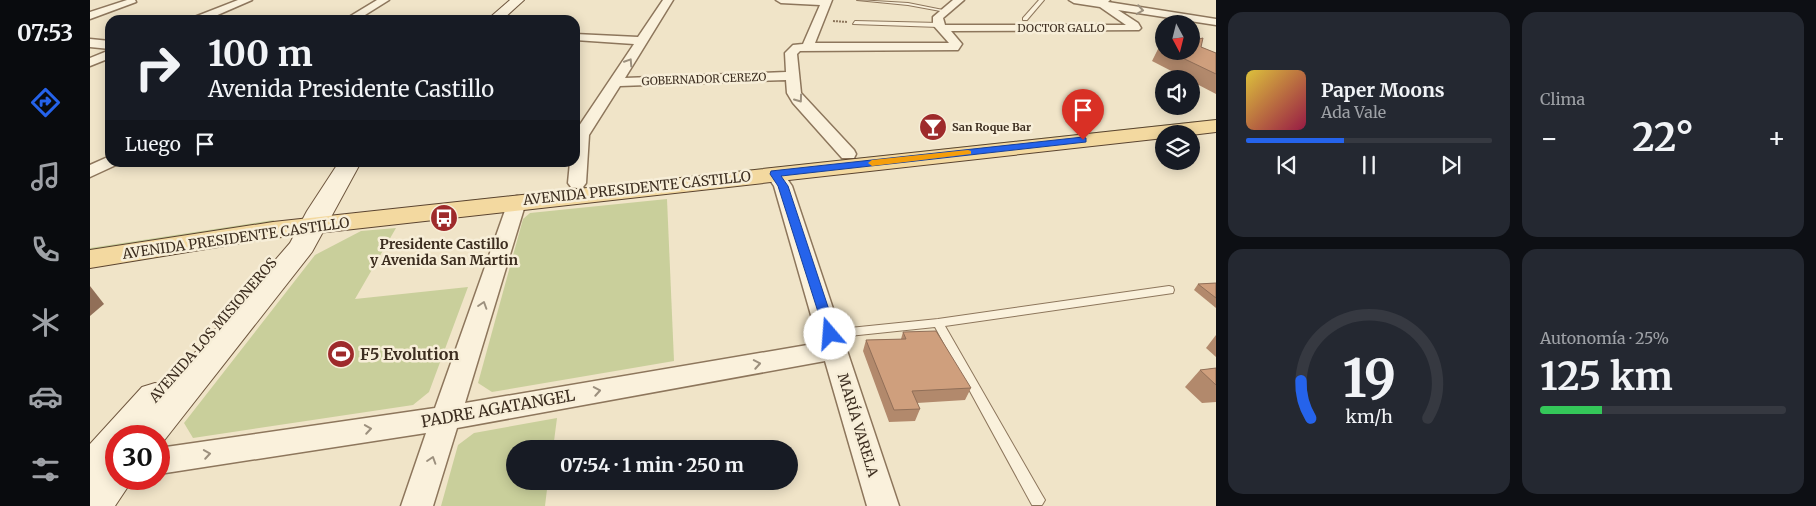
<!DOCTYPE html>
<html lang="es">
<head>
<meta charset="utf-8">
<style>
  :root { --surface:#171b24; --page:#242831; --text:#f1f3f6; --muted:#9ea1a6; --line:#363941; --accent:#2563eb }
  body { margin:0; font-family:Merriweather,serif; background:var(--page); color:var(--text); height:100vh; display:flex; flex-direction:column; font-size:19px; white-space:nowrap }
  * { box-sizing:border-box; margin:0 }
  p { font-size:16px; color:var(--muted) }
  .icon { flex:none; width:28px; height:28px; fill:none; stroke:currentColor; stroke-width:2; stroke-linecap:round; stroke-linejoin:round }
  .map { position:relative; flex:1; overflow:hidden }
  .side { display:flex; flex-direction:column; gap:12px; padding:12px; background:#0d0f14; width:600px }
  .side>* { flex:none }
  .hud { position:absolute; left:15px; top:15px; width:475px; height:152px; border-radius:15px; box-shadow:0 2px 12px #0003; background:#171b24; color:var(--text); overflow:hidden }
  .needle { width:32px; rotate:173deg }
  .controls { position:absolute; left:1065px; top:15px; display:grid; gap:10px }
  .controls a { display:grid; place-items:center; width:45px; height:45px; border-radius:50%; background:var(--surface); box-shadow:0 2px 12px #0003; font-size:25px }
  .speed { position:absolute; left:15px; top:425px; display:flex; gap:10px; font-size:25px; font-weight:700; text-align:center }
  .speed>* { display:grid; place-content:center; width:65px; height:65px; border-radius:50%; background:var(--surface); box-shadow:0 2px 12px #0003; line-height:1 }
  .speed .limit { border:8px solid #d22; background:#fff; color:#111 }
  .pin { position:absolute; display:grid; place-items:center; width:42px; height:42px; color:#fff; margin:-51px -21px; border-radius:50% 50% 50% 0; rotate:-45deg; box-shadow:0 0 5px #0007 }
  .pin .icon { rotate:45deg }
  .me { position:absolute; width:55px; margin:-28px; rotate:342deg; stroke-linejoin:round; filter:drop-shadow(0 0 4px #0008) }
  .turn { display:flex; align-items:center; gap:18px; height:105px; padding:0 20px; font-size:22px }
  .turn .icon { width:65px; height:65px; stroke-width:2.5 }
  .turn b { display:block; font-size:35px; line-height:42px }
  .then { display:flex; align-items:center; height:48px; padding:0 20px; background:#0003; gap:10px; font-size:19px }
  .big { font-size:38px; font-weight:700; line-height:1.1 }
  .side .widget { flex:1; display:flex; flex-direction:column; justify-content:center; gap:8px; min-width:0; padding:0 18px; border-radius:15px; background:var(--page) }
  .side .dial { align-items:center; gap:0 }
  .dial svg { height:130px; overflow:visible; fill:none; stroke:var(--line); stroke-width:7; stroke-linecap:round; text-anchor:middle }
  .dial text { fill:var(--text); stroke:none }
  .song { display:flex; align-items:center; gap:15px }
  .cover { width:60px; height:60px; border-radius:8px; background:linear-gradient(135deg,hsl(50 70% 55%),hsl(340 70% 35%)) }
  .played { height:5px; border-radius:2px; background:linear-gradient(90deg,var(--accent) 40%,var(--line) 40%) }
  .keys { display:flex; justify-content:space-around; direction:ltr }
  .heat { display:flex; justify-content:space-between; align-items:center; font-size:28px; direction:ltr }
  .charge { height:8px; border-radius:4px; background:linear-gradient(90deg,#34c759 25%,var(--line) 0) }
  .side .tiles { flex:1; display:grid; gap:12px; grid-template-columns:repeat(2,1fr) }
  .trip { position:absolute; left:416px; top:440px; width:292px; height:50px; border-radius:25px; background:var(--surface); box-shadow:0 2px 12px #0003; font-weight:700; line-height:50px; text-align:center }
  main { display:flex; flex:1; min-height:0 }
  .dock { display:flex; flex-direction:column; width:90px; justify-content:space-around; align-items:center; background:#090b0e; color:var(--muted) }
  .dock .icon { width:35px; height:35px }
  .dock .current { color:var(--accent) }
  .dock b { font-size:22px; color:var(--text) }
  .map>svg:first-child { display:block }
  .green { fill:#c9cf9b }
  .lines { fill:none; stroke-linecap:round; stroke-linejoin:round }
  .lane-casing { stroke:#8d765c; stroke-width:2 }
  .street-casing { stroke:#8d765c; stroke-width:3 }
  .secondary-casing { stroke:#6f573f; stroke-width:2 }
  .primary-casing { stroke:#5b4430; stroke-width:2 }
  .path { stroke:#8d765c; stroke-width:2; stroke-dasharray:2 1; stroke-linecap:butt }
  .lane { fill:#faf1dc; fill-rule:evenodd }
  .street { fill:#faf1dc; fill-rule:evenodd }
  .secondary { fill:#faf1dc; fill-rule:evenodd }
  .primary { fill:#f3d9a0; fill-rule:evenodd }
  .wall { fill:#b2896c }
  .shaded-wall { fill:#916f58 }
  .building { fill:#cf9f7d; stroke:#916f58 }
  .oneway { stroke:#9c907e }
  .route { fill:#2563eb; stroke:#184099 }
  .slow { fill:#f59e0b }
  .labels { text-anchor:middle; stroke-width:5; stroke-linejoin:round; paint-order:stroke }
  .far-street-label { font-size:11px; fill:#3d2e20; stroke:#f7eed8 }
  .far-poi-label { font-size:11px; font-weight:bold; fill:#3d2e20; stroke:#f7eed8; text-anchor:start }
  .street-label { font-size:14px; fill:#3d2e20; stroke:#f7eed8 }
  .poi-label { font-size:14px; font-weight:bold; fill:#3d2e20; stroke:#f7eed8 }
  .near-poi-label { font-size:16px; font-weight:bold; fill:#3d2e20; stroke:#f7eed8; text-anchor:start }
  .near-street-label { font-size:16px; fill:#3d2e20; stroke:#f7eed8 }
</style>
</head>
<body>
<main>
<nav class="dock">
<b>07:53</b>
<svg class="icon current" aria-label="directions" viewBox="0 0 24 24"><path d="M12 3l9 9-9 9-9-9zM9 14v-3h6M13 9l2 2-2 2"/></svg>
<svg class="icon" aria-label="music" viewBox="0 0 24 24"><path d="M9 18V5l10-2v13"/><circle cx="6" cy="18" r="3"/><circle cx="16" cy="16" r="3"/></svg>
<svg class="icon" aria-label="phone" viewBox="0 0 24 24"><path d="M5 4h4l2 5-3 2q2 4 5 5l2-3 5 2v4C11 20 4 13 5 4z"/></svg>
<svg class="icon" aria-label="climate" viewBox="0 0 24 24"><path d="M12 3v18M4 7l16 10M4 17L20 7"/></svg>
<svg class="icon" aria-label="car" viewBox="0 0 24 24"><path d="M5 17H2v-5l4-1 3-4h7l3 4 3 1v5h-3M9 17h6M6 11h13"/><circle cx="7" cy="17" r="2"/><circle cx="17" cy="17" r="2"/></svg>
<svg class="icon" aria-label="filters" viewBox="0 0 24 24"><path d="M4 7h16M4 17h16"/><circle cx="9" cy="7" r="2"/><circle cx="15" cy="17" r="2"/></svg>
</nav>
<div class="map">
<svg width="1126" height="506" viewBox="0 0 1126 506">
  <rect width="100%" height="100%" fill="#f0e4c8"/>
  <!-- green -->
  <g class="green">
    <polygon points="1126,119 1126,121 326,209 378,200"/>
    <polygon points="577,199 584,361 402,392 388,383 433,219 440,213"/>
    <polygon points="184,220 183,222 96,235 0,254 0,248"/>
    <polygon points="306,228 265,299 378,287 339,392 323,405 103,438 94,423 225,255 271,231"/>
    <polygon points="467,418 463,449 425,449 425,481 458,481 455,506 351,506 368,445 384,433"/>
  </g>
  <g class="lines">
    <!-- lane casing -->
    <g class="lane-casing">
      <g id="lane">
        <polygon points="767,0 818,3 858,11 856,12 818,5"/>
        <polygon points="949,0 954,0 937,20 933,20 933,18"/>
        <polygon points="765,21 849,23 852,25 849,27 763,24"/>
        <polygon points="1079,286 1083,287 1084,290 1083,293 855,326 952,495 955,500 952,505 942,505 845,327 740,338 736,337 734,334 736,331 740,330 848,319"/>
      </g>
    </g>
    <!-- street casing -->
    <g class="street-casing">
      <g id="street">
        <polygon points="37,0 45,0 46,2 0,19 0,12"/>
        <polygon points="148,0 162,0 116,20 101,20 102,18"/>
        <polygon points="287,0 299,0 267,20 254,20"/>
        <polygon points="573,0 583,0 535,78 696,72 695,53 703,45 713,44 730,5 691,3 686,0 742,0 725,43 859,43 843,25 843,17 863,0 874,0 853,18 855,25 1036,25 1010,7 984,3 979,0 1020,0 1018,2 1126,19 1126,25 1028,10 1048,23 1051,28 1049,30 861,31 872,44 868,50 710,51 707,54 711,93 764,150 766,154 764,158 752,158 703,103 697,93 696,80 530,86 499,135 496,183 493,187 487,188 481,187 478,183 480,162 485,162 485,132 544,44 485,40 485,34 548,37"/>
        <polygon points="0,39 20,41 20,49 0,47"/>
        <polygon points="20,50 20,58 0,66 0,58"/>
        <polygon points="20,156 20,162 28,162 26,165 0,177 0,165"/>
        <polygon points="685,169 691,170 702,186 809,506 777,506 735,361 367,428 343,506 311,506 336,433 69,474 69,448 345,408 418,202 420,198 427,196 434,198 436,202 375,403 729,343 684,186 676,174 679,170"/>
      </g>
    </g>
    <!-- secondary casing -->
    <g class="secondary-casing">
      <g id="secondary">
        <polygon points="420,0 434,0 412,20 397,20"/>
        <polygon points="249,162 271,162 222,252 69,447 69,436 26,436 26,479 43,479 25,506 0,506 0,444 52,387 65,383 76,386 200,243 217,211"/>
      </g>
    </g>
    <!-- primary casing -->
    <g class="primary-casing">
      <polygon id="primary" points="1126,120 1126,132 1101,135 1074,134 1074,138 183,238 0,268 0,250 183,222"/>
    </g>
    <!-- path -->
    <polyline class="path" points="743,21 757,22"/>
    <!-- lane -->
    <use href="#lane" class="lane"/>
    <!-- street -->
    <use href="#street" class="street"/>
    <!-- secondary -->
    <use href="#secondary" class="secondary"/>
    <!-- primary -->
    <use href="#primary" class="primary"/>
  </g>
  <!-- wall -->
  <g class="wall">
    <polygon points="1074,46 1074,51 1101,51 1111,47 1126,53 1126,94 1101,81 1101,79 1097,79 1062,61 1069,47"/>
    <polygon points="1126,283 1126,308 1104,290 1108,284"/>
    <polygon points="813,332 881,388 875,400 827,403 830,409 825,421 799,422 773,351 776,340 811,339"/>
    <polygon points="1126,335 1126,357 1116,348"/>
    <polygon points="1126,368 1126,402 1112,403 1095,387 1110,370"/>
  </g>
  <!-- shaded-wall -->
  <polygon class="shaded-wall" points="0,286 14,304 0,316"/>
  <!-- building -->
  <g class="building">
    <polygon points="1113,38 1111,47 1126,53 1126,74 1078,51 1101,51 1101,41"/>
    <polygon points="1126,283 1126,298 1108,284"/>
    <polygon points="846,331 881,388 822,391 830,409 804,410 776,340 816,339 813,332"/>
    <polygon points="1126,368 1126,385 1110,370"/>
  </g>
  <!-- one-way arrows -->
  <defs><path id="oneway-chevron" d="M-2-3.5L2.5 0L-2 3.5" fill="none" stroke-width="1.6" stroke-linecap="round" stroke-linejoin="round" transform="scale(1.25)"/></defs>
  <g class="oneway">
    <use href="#oneway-chevron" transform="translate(1050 10) rotate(9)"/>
    <use href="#oneway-chevron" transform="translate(539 62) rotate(-57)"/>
    <use href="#oneway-chevron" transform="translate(709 99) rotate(54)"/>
    <use href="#oneway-chevron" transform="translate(393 305) rotate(-72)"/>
    <use href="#oneway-chevron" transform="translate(667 364) rotate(-10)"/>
    <use href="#oneway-chevron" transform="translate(507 391) rotate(-10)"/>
    <use href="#oneway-chevron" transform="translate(278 429) rotate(-9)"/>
    <use href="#oneway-chevron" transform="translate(117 454) rotate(-9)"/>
    <use href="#oneway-chevron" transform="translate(342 460) rotate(-72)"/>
  </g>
  <!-- route -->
  <polygon class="route" points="993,137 996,138 996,142 691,176 698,186 747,334 745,337 736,337 688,186 680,174 681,171"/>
  <!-- slow -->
  <polygon class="slow" points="878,150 881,151 881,154 782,166 778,163 782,160"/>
  <!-- icons -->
  <defs>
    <g id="bar-disc" transform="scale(1.4375)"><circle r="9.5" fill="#9e2a2b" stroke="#f7eed8"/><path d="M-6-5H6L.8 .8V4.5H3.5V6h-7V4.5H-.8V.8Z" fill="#fff"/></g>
    <g id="bus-disc" transform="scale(1.4375)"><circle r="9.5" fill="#9e2a2b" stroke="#f7eed8"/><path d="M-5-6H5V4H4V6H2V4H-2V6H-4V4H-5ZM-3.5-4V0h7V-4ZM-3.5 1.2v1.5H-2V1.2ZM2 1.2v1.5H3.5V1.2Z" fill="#fff"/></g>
    <g id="stadium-disc" transform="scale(1.4375)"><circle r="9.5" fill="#9e2a2b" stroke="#f7eed8"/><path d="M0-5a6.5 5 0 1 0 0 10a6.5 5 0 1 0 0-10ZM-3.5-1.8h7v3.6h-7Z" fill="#fff"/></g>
  </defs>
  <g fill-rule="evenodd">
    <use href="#bar-disc" x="843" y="127"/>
    <use href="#bus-disc" x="354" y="218"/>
    <use href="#stadium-disc" x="251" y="354"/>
  </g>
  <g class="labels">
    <!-- far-street labels -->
    <g class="far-street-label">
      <text x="971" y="32">DOCTOR GALLO</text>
      <text transform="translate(614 79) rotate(-2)" y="4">GOBERNADOR CEREZO</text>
    </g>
    <!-- far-poi labels -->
    <g class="far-poi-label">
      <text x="862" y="131">San Roque Bar</text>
    </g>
    <!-- street labels -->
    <g class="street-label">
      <text transform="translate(547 188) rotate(-6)" y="5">AVENIDA PRESIDENTE CASTILLO</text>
      <text transform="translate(146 238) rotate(-8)" y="5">AVENIDA PRESIDENTE CASTILLO</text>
      <text transform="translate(123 330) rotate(-49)" y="5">AVENIDA LOS MISIONEROS</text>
      <text transform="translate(768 425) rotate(73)" y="5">MARÍA VARELA</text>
    </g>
    <!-- poi labels -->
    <g class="poi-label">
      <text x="354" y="249">Presidente Castillo<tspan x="354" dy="16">y Avenida San Martin</tspan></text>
    </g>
    <!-- near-poi labels -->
    <g class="near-poi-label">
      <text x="270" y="360">F5 Evolution</text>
    </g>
    <!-- near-street labels -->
    <g class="near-street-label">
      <text transform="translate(408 408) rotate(-10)" y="6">PADRE AGATANGEL</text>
    </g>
  </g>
</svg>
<div class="controls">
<a><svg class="needle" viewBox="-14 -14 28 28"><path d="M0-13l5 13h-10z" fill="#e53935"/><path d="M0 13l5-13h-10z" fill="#9ea1a6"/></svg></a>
<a><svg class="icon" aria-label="sound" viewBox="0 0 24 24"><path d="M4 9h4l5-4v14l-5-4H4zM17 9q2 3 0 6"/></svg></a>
<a><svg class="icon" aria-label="layers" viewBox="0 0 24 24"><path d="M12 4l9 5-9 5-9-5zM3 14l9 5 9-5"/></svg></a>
</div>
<div class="speed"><div class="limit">30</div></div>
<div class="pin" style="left:993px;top:140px;background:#d93025"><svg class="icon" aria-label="arrive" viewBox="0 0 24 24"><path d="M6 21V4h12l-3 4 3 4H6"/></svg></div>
<svg class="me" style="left:740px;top:334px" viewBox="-20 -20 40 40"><circle r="19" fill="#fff"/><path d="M0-13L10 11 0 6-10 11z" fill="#2563eb"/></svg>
<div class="trip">07:54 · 1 min · 250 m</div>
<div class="hud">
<div class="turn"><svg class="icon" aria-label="right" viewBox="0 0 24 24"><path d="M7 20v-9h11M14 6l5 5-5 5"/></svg><div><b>100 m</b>Avenida Presidente Castillo</div></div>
<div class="then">Luego<svg class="icon" aria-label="arrive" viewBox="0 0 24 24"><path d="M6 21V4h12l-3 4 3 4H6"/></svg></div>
</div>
</div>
<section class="side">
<div class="tiles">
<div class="widget">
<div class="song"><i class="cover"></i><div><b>Paper Moons</b><p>Ada Vale</p></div></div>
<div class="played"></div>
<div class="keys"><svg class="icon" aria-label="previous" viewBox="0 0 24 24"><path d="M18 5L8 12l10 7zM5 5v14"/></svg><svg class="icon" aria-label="pause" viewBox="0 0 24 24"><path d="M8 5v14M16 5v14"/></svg><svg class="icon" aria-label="next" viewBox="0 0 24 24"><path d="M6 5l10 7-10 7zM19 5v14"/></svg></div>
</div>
<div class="widget"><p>Clima</p>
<div class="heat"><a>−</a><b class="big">22°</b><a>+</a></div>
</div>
<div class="widget dial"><svg viewBox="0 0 100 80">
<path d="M14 69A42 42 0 1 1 86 69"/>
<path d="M14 69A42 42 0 0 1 8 46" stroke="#2563eb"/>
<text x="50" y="56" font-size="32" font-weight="700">19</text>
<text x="50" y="72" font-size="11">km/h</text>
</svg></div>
<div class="widget"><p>Autonomía · 25%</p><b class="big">125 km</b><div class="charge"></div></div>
</div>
</section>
</main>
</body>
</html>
